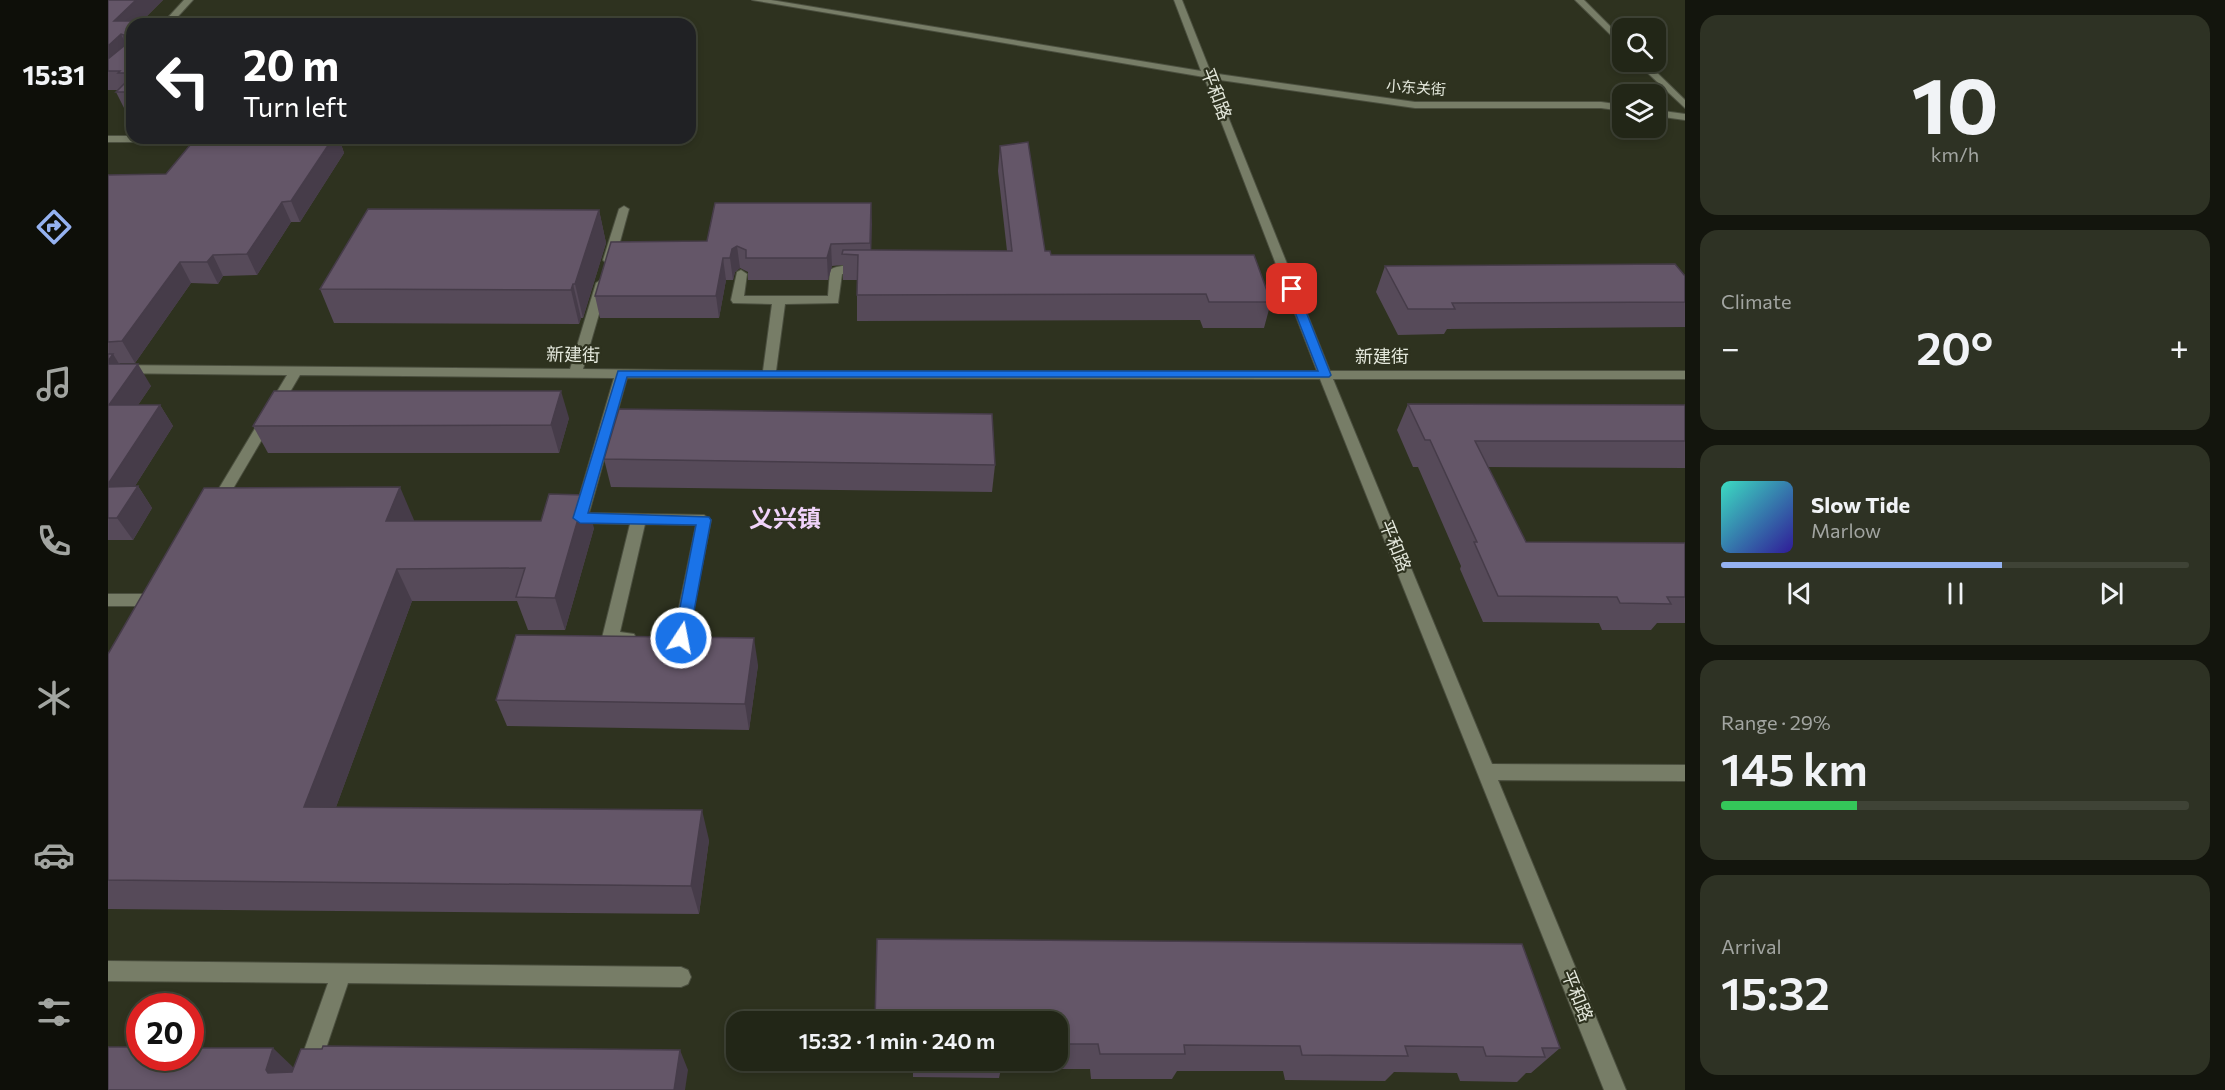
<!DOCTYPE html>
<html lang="en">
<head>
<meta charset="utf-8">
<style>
  :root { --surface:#222617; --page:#2e3224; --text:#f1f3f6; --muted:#a2a5a1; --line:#3f4336; --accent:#95b2f1 }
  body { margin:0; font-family:Commissioner,"Noto Sans SC",sans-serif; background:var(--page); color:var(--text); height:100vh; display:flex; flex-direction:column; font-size:22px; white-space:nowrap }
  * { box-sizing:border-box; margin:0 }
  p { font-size:20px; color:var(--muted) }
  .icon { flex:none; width:33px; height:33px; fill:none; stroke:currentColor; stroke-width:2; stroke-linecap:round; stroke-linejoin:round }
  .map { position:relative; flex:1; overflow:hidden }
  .sheet { display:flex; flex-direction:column; gap:15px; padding:15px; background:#13150d; width:540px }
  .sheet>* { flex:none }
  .guide { position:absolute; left:18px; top:18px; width:570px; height:126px; border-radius:18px; box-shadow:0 3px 9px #0003,0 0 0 2px var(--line); background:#202124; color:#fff; overflow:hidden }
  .buttons { position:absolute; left:1504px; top:18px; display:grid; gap:12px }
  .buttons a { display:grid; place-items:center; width:54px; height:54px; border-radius:12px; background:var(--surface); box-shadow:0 3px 9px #0003,0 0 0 2px var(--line); font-size:30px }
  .speed { position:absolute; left:18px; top:993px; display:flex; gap:12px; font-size:30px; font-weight:700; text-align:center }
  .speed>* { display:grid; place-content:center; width:78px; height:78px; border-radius:50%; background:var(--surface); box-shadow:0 3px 9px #0003,0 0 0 2px var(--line); line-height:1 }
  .speed .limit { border:9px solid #d22; background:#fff; color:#111 }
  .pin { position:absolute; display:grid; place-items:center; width:51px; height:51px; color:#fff; margin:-26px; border-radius:12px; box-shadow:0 3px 9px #0006 }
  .me { position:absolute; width:66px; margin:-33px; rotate:11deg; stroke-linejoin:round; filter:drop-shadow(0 0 4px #0008) }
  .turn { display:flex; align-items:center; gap:21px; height:126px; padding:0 18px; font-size:27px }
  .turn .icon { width:78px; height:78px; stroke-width:2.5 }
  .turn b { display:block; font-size:42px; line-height:51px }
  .big { font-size:45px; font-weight:600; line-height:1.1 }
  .sheet .tile { flex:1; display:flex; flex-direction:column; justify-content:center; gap:9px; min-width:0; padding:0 21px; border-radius:18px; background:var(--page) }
  .sheet .dial { align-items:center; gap:0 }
  .dial b { font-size:78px; line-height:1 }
  .song { display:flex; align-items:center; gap:18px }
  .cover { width:72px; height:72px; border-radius:9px; background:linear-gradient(135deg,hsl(170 70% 55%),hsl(250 70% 35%)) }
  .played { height:6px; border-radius:3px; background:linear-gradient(90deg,var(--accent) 60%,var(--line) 60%) }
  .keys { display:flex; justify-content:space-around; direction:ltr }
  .heat { display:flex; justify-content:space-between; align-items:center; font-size:33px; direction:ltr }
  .charge { height:9px; border-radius:4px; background:linear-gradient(90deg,#34c759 29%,var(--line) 0) }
  .trip { position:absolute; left:618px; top:1011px; width:342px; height:60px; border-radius:18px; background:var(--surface); box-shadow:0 3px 9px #0003,0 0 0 2px var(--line); font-weight:600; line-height:60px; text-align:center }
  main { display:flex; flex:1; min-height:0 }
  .menu { display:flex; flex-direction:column; width:108px; justify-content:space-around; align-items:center; background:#0e0f09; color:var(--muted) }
  .menu .icon { width:42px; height:42px }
  .menu .selected { color:var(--accent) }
  .menu b { font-size:27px; color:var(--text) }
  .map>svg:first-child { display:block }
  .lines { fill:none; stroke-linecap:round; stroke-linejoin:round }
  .minor-casing { stroke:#4b4f3f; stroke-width:2 }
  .minor { fill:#777d67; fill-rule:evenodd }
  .wall { fill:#564a59 }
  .shaded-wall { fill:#463c49 }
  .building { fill:#645668; stroke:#463c49; stroke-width:1.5 }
  .route { fill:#1a73e8; stroke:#114b97; stroke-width:1.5 }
  .labels { text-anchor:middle; stroke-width:4.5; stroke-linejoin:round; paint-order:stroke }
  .far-street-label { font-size:15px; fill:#e3e7db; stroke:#2e321f }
  .street-label { font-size:18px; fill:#e3e7db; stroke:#2e321f }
  .district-label { font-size:24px; font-weight:bold; fill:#f0d3fa; stroke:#2e321f }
</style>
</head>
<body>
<main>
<nav class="menu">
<b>15:31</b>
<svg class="icon selected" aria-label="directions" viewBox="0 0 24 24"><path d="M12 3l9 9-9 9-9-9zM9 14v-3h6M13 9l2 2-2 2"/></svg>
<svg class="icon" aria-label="music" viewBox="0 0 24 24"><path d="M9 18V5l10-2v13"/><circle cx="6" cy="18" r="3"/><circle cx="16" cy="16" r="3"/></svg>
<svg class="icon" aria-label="phone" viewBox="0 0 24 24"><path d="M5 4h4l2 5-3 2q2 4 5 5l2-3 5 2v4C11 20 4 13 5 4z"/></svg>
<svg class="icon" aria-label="climate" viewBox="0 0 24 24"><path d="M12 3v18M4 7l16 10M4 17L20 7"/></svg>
<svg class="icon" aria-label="car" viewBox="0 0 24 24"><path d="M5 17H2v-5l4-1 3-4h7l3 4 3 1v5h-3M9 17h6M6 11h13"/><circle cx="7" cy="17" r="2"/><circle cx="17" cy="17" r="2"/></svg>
<svg class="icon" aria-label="filters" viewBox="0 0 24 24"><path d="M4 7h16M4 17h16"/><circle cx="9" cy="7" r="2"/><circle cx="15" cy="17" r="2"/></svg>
</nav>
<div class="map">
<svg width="1577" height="1090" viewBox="0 0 1577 1090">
  <rect width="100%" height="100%" fill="#2e321f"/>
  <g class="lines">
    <!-- minor casing -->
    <g class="minor-casing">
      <g id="minor">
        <polygon points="76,0 85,0 63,24 54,24"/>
        <path d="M644 0H663L1093 71 1066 0H1074L1103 73 1307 102H1493L1515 105V111L1493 108H1307L1105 79 1222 371H1577V379H1225L1384 764 1577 765V781L1390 780 1518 1090H1496L1212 379 519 378 481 513 596 515 603 520 579 642 573 644 550 642 548 638 550 634 566 632 588 525 537 524 512 632 526 634 528 638 526 642C517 645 505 645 496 642L494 638 522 524 472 523 465 518 506 378 192 375 113 509 108 510 101 505 179 375 0 373V365L462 369 488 283 494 279 500 283 475 369 655 371 664 304 625 303 623 300 629 272 633 270 639 274 636 296H720L722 270C730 264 752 264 760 270L754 274H734L730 303 677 304 668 371H1209L1096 77Z"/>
        <polygon points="1467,0 1476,0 1515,39 1515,47"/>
        <polygon points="1528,62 1538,62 1577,100 1577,108"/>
        <polygon points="1548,110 1577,114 1577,120 1548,116"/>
        <polygon points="0,136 24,136 24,138 72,139 67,142 0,142"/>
        <polygon points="516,206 521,209 507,260 505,262 497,262 495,260 511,209"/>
        <polygon points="0,594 51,594 57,596 59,600 57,604 51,606 0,606"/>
        <polygon points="0,961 573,967 580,970 583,977 580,984 573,987 240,983 204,1090 182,1090 220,983 0,981"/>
      </g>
    </g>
    <!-- minor -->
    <use href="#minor" class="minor"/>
  </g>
  <!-- wall -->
  <g class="wall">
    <polygon points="0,0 55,0 34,21 56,21 58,24 24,24 24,112 18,112 8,92 10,90 0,90"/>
    <polygon points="88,138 231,138 236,153 192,222 183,222 149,275 115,276 110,284 83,283 27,363 11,363 43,386 30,405 52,405 65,426 27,486 30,486 44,508 25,540 0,540 0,175 58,174"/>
    <polygon points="892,146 937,251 943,255 1163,302 1156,328 1095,328 1092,320 749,321 749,280 735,280 735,265 724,266 720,280 640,280 640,272 632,268 627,272 625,280 618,280 611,318 492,318 487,296 599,241 763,203 763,250 899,251 890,171"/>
    <polygon points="491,210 498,243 475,318 473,318 471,324 226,323 212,289"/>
    <polygon points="1277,266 1577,276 1577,327 1339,329 1336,334 1290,335 1268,292"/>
    <polygon points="1300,404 1577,405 1577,468 1380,467 1418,542 1577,543 1577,623 1549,623 1543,630 1494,630 1491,623 1375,622 1352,569 1353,566 1310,467 1305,467 1289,430"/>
    <polygon points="461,418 451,453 160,453 145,426"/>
    <polygon points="496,459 887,465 884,492 503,487"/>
    <polygon points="306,520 306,521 486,528 457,630 420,630 409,601 304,601 228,807 601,840 591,914 0,909 0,654"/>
    <polygon points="650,665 641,730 399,726 388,700"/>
    <polygon points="950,1022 1452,1048 1423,1073 1418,1073 1409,1082 1352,1081 1349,1073 1286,1072 1277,1081 1177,1080 1175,1071 1069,1071 1064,1079 983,1079 982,1069 893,1069 891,1078 805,1077 805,1068 767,1068 767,1060 950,1060"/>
  </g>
  <!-- shaded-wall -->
  <g class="shaded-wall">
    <polygon points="28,0 55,0 31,24 16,35 13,34 22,53 0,71 0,46 6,21"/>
    <polygon points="225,138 231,138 236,153 192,222 183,201"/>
    <polygon points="174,202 183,222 149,275 139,254"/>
    <polygon points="763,203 764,224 763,265 762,243"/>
    <polygon points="491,210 498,243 475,318 467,284"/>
    <polygon points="723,244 724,266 720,280 719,258"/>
    <polygon points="629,246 632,268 627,272 625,280 622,258 624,249"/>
    <polygon points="105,255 115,276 110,284 99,262"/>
    <polygon points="615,258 618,280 611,318 608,296"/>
    <polygon points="72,262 83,283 27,363 14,341"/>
    <polygon points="465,284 473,318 471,324 463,290"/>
    <polygon points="5,354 18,375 0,368 0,361"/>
    <polygon points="30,364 43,386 15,427 1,405"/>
    <polygon points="453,391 461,418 451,453 443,425"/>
    <polygon points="52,405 65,426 13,508 0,489 0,484"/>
    <polygon points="30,486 44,508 25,540 9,518"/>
    <polygon points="292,487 306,520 293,554 278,521"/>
    <polygon points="477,495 486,528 457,630 447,598"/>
    <polygon points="289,569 304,601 217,837 196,807"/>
    <polygon points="646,638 650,665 641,730 637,704"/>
    <polygon points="594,810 601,840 591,914 583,886"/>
    <polygon points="165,1048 187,1069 180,1089 160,1073 158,1070"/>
    <polygon points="572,1050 580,1070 577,1090 566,1090"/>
  </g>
  <!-- building -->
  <g class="building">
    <polygon points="0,0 28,0 6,21 56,21 53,24 24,24 24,73 10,73 12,71 0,71 0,59 16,46 16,35 13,34 0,46"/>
    <polygon points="24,76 24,92 8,92"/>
    <polygon points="88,138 225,138 183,201 174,202 139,254 105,255 99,262 72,262 14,341 0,342 0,175 58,174"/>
    <polygon points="920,142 937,251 942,251 943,255 1146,255 1163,302 1101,302 1098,294 749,295 750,255 734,254 735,250 762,250 904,251 892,146"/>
    <polygon points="607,203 763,203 762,243 723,244 719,258 638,258 638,250 629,246 624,249 622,258 615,258 608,296 487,296 503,242 599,241"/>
    <polygon points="260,209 491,210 467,284 465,284 463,290 212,289"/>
    <polygon points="1567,264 1577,276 1577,302 1344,303 1347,309 1300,309 1277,266"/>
    <polygon points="0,354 5,354 0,361"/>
    <polygon points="0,364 30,364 1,405 52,405 0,484"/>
    <polygon points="166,391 453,391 443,425 145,426"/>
    <polygon points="1300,404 1577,405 1577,441 1367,441 1418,542 1577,543 1577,597 1559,597 1563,604 1512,603 1509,597 1390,596 1366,542 1369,542 1322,440 1317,440"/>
    <polygon points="511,409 884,414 887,465 496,459"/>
    <polygon points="30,486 9,518 0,518 0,487"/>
    <polygon points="292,487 278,521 433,521 441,494 477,495 447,598 408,597 417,568 289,569 196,807 594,810 583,886 0,880 0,654 96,488"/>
    <polygon points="408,635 646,638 637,704 388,700"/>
    <polygon points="769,939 1414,944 1452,1048 1434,1048 1437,1057 1378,1056 1375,1047 1297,1046 1300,1056 1194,1055 1192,1046 1076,1045 1077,1054 992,1054 990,1044 950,1044 950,1022 767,1022"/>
    <polygon points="215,1046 572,1050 566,1090 0,1090 0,1047 32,1047 32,1058 82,1058 82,1048 165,1048 158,1070 160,1073 184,1072 193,1049 214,1049"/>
  </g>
  <!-- route -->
  <polygon class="route" points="1184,286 1189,289 1223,375 1221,377 519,377 480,513 601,517 603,520 581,638 579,642 568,642 566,638 588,525 472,523 465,518 510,371 1210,371 1178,289"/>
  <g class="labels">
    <!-- far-street labels -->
    <g class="far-street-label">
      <text transform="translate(1308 88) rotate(4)" y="5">小东关街</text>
    </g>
    <!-- street labels -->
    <g class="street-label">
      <text transform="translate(1108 94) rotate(69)" y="6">平和路</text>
      <text transform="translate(465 355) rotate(1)" y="6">新建街</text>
      <text x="1274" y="363">新建街</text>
      <text transform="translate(1287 546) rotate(68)" y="6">平和路</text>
      <text transform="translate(1469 996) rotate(68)" y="6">平和路</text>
    </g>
    <!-- district labels -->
    <g class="district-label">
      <text x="677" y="527">义兴镇</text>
    </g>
  </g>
</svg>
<div class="buttons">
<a><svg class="icon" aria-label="search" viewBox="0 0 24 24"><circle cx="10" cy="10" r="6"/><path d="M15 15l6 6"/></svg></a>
<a><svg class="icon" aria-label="layers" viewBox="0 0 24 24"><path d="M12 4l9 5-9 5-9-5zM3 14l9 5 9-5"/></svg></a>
</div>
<div class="speed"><div class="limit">20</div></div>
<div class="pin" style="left:1184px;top:289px;background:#d93025"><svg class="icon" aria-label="arrive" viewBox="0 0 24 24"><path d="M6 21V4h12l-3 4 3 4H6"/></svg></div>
<svg class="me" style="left:573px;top:638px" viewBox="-20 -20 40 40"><circle r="17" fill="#1a73e8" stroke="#fff" stroke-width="3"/><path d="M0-11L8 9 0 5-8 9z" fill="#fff"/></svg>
<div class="trip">15:32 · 1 min · 240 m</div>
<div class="guide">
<div class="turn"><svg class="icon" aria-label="left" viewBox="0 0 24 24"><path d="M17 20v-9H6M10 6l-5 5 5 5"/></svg><div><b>20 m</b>Turn left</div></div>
</div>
</div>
<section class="sheet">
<div class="tile dial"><b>10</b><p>km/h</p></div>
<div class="tile"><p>Climate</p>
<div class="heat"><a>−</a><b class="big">20°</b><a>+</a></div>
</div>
<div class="tile">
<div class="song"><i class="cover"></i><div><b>Slow Tide</b><p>Marlow</p></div></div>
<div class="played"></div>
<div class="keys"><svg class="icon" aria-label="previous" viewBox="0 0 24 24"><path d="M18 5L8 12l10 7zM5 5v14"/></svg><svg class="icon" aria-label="pause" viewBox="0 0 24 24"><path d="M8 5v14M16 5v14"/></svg><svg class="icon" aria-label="next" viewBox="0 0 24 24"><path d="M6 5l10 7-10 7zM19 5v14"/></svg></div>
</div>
<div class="tile"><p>Range · 29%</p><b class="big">145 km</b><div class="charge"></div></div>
<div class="tile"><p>Arrival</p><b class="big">15:32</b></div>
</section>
</main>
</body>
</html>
